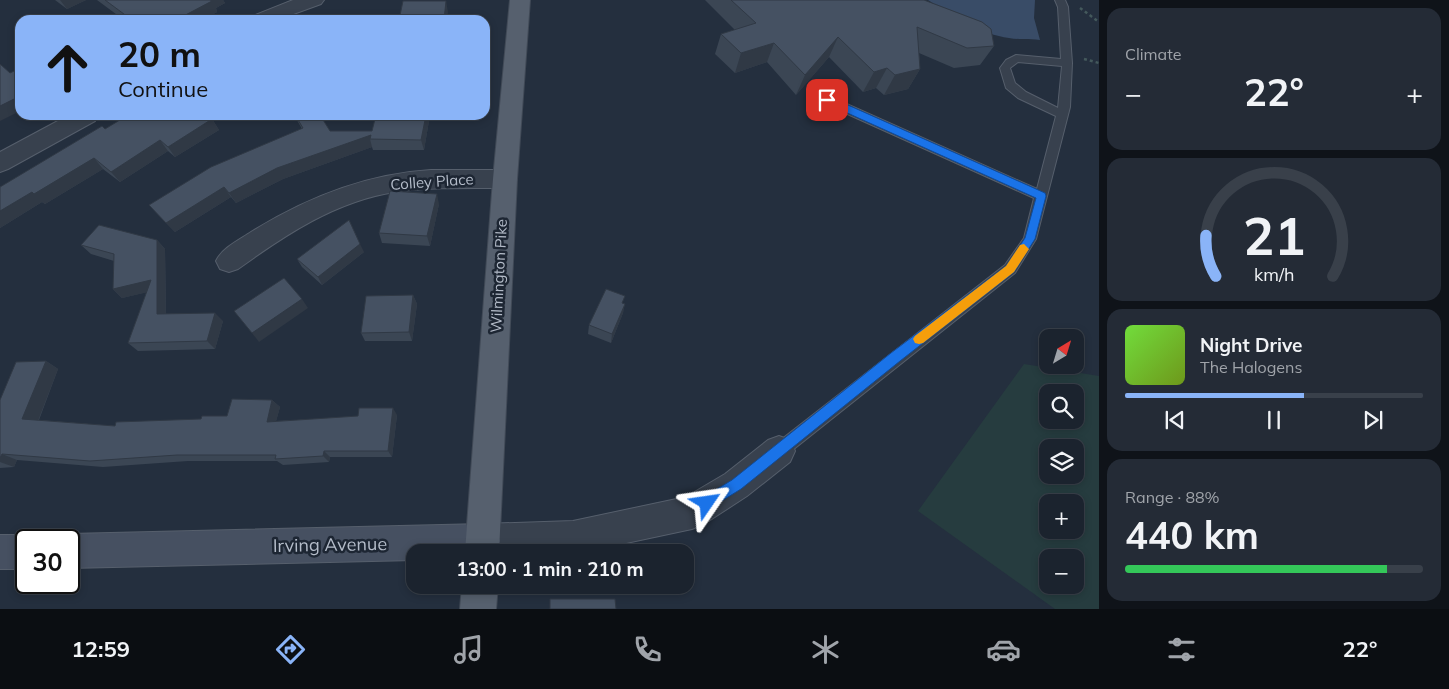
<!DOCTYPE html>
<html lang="en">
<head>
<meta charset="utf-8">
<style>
  :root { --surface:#1b232e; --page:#242b36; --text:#f1f3f6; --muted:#a0a4aa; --line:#39404a; --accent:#8ab4f8 }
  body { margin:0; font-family:Mulish,sans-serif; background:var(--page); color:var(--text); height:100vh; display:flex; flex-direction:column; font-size:19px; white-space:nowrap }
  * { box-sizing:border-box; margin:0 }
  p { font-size:16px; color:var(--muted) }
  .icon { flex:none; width:28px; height:28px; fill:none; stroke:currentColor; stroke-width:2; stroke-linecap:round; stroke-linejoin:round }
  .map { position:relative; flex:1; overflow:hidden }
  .details { display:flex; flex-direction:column; gap:8px; padding:8px; background:#0f1319; width:350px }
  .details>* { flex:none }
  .banner { position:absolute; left:15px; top:15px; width:475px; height:105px; border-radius:15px; box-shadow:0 2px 8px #0003,0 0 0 1px var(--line); background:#8ab4f8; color:#111; overflow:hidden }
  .needle { width:32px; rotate:38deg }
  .fabs { position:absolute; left:1039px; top:329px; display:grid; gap:10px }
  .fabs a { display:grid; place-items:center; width:45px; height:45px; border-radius:10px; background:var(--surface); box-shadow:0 2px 8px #0003,0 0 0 1px var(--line); font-size:25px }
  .speed { position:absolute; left:15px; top:529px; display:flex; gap:10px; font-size:25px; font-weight:700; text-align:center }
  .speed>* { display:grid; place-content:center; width:65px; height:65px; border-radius:50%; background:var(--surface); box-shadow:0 2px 8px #0003,0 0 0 1px var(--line); line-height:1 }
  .speed .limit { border:2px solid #111; border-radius:8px; background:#fff; color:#111 }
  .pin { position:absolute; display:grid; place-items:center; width:42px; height:42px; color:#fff; margin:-21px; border-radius:10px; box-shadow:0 2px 8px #0006 }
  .me { position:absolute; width:55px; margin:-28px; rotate:58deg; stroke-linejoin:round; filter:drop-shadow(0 0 4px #0008) }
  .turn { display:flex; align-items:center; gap:18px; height:105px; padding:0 20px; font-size:22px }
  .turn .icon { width:65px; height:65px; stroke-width:2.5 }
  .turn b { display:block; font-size:35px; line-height:42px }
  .big { font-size:38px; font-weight:700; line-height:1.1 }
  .details .widget { flex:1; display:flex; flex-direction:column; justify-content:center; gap:8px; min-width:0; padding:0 18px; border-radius:15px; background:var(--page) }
  .details .dial { align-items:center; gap:0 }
  .dial svg { height:130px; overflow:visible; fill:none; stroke:var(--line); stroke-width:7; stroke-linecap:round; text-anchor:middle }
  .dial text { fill:var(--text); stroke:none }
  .song { display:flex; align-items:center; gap:15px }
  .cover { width:60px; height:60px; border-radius:8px; background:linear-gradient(135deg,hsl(100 70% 55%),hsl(80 70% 35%)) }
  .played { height:5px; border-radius:2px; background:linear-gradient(90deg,var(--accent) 60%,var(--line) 60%) }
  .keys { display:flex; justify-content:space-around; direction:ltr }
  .heat { display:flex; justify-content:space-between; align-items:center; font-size:28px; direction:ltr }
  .charge { height:8px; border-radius:4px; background:linear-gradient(90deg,#34c759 88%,var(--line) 0) }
  .trip { position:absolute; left:406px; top:544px; width:288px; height:50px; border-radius:15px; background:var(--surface); box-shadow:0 2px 8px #0003,0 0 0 1px var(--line); font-weight:700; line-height:50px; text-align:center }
  .tabs { display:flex; height:80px; justify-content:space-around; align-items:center; background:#0b0e12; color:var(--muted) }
  .tabs .icon { width:35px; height:35px }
  .tabs .on { color:var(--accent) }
  .tabs b { font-size:22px; color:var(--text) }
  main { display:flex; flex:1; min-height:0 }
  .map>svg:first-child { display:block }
  .green { fill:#263c3f; fill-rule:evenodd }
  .water { fill:#394c67 }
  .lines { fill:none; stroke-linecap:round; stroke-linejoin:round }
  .lane-casing { stroke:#565f6c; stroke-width:2 }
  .street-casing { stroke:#565f6c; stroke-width:2 }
  .secondary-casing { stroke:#565f6c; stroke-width:2 }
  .primary-casing { stroke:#414a57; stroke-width:2 }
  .path { stroke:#44595c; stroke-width:2.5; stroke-dasharray:3 3; stroke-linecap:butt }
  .lane { fill:#38414e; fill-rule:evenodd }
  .street { fill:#38414e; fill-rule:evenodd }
  .secondary { fill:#465061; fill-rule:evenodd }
  .primary { fill:#56606e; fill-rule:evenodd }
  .wall { fill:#3b4654 }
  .shaded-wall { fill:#303945 }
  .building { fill:#455162; stroke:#303945 }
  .route { fill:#1a73e8; stroke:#114b97 }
  .slow { fill:#f59e0b }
  .labels { text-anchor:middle; stroke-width:5; stroke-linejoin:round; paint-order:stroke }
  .street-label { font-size:15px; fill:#b4bcc9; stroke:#1d2633 }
  .near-street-label { font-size:18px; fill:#b4bcc9; stroke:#1d2633 }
</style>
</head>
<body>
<main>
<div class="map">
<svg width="1099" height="609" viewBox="0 0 1099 609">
  <rect width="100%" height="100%" fill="#242f3e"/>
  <!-- green -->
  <path class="green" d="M1024 364 1099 376V609H1055L918 511ZM1048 392H1075V420H1048ZM1048 448H1075V475H1048ZM1048 502H1075V530H1048ZM1048 558H1075V585H1048Z"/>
  <!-- water -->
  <path class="water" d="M928 0H1035L1034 18 1040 40C1029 38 1019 40 1009 38 983 35 950 15 928 0Z"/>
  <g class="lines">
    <!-- lane casing -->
    <g class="lane-casing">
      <path id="lane" d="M1055 0H1065L1068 7 1072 63 1070 107 1036 239 1015 273 785 456 779 459 773 456 771 451 773 446 1005 265 1024 238 1034 198 823 103 821 100 823 97H831L1037 189 1056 116 1018 98 1006 88 1000 68 1006 60 1016 55 1061 59 1058 7ZM1018 62 1062 66 1058 108 1026 92 1015 83 1010 68Z"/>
    </g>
    <!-- street casing -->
    <g class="street-casing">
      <g id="street">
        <polygon points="293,0 324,0 321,4 277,20 250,20 253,16"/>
        <polygon points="69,115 98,115 95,121 8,169 0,172 0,152"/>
        <path d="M431 170H505L514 173 517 179 514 185 505 188C468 188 431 187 395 192 336 201 285 235 238 269L229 272 220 269 216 261C222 248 239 240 251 232 306 198 365 174 431 170Z"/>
        <polygon points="779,436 790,440 795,451 790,462 747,496 704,524 692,529 584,552 471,552 466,541 471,529 483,524 573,521 686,497 725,474 768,440"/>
      </g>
    </g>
    <!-- secondary casing -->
    <g class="secondary-casing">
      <g id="secondary">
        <polygon points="483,524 495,529 500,541 495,552 415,552 415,560 69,568 69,540 56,540 69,534"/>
        <polygon points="0,535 26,535 38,540 26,540 26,569 0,569"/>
      </g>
    </g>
    <!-- primary casing -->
    <g class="primary-casing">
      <g id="primary">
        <polygon points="510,0 530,0 517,179 499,552 465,552 493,179"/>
        <polygon points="462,585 498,585 496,609 460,609"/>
      </g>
    </g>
    <!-- path -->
    <g class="path">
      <polyline points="1080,8 1099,22"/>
      <polyline points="1084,59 1099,63"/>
    </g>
    <!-- lane -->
    <use href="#lane" class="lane"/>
    <!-- street -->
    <use href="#street" class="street"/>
    <!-- secondary -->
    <use href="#secondary" class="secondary"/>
    <!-- primary -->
    <use href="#primary" class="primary"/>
  </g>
  <!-- wall -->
  <g class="wall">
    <polygon points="55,0 86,0 67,9"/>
    <polygon points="97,0 223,0 225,3 216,8 217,12 202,20 124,20"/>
    <polygon points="705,0 924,0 994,46 980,65 954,68 919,53 920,69 908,89 884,95 876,88 863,92 829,57 796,95 767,62 735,73 715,54 721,34 735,30"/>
    <polygon points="294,115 320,115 330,131 372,131 430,115 424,150 373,150 372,147 283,179 236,203 231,197 175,232 149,205 302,129"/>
    <polygon points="212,119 219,130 175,157 168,151 120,182 103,169 45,204 42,202 0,228 0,187 105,129"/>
    <polygon points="439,204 430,246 382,243 379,233"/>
    <polygon points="157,240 165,249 166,314 223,321 215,349 138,351 128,343 147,292 122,298 113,289 114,261 91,254 81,245"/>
    <polygon points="364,252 322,285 302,267 297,259"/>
    <polygon points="413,295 417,304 412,341 365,341 361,333"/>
    <polygon points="624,304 623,313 611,343 588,334 589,325"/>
    <polygon points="46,361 58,369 39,420 115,426 201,419 227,416 272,400 280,407 276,421 397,415 392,457 330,457 329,462 283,465 277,461 188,461 103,467 17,460 14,467 0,468 0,400"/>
  </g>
  <!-- shaded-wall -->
  <g class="shaded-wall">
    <polygon points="60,0 86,0 67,9"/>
    <polygon points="209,0 223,0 225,3 216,8 217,12 202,20 176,20"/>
    <polygon points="446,1 448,12 447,20 444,20"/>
    <polygon points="838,37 829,57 796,95 805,75"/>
    <polygon points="774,43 767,62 735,73 741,53"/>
    <polygon points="887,68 876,88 863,92 874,72"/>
    <polygon points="920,69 908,89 884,95 895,75"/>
    <polygon points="20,96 20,111 0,121 0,106"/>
    <polygon points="426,115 430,115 424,150 421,140"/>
    <polygon points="212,119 219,130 175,157 168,147"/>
    <polygon points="371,135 370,139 372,147 283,179 236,203 229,193 277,168"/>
    <polygon points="160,140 168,151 120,182 111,172"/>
    <polygon points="94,158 103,169 45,204 42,202 0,228 0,211 32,192"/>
    <polygon points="224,187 231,197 175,232 166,223"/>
    <polygon points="437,194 439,204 430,246 427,236"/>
    <polygon points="157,240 165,249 166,322 157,314 157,290 122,298 113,289"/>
    <polygon points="360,244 364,252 322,285 318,277"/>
    <polygon points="413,295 417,304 412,341 409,332"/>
    <polygon points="302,299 308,308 259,342 252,333"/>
    <polygon points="625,304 623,313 611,343 612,334"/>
    <polygon points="215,313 223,321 215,349 207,341"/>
    <polygon points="46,361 58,369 36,426 22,419"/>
    <polygon points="272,400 280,407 274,429 267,422"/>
    <polygon points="393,408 397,415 392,457 388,451"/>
    <polygon points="324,451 330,457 329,462 323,456"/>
    <polygon points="2,454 17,460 14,467 0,462 0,458"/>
  </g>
  <!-- building -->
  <g class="building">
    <polygon points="105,0 210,0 212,1 176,20 132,20"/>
    <polygon points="731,0 924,0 982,22 991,29 994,46 967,48 917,27 920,69 895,75 887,68 874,72 838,37 805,75 774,43 741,53 721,34 756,23"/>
    <polygon points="403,1 446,1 444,20 399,20"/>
    <polygon points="0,64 10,73 20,68 20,96 0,106"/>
    <polygon points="128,115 206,115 212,119 168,147 160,140 111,172 94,158 34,194 32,192 0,211 0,187 102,126 105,129"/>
    <polygon points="295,115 320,115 330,131 372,131 376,115 426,115 421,140 370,139 371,135 277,168 229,193 224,187 166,223 149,205 211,167 303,128"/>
    <polygon points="390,191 437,194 427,236 379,233"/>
    <polygon points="349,220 360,244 318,277 297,259"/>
    <polygon points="99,225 157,240 157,314 215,313 207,341 128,343 151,280 113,289 114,254 81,245"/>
    <polygon points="284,278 302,299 252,333 234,311"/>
    <polygon points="606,289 625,296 622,303 625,304 612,334 589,325"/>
    <polygon points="413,295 409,332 361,333 366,296"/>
    <polygon points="46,361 22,419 115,426 116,422 201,419 202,416 227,416 232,399 272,400 267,422 358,416 359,408 393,408 388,451 324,451 323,456 275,459 276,455 177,455 90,461 2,454 0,458 0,400 16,362"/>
    <polygon points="550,599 615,599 616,609 550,609"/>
  </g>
  <!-- route -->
  <polygon class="route" points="823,97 830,97 1045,193 1046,196 1035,239 1014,272 900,361 741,489 707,510 702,508 700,503 702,498 732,480 891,353 1006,266 1025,238 1036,198 823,102"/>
  <!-- slow -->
  <polygon class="slow" points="1024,244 1029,249 1014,272 923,343 919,344 915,343 913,339 915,336 1006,266 1020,245"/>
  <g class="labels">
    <!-- street labels -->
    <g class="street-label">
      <text transform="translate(432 182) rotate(-4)" y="5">Colley Place</text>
      <text transform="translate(499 276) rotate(-87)" y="5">Wilmington Pike</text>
    </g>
    <!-- near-street labels -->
    <g class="near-street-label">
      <text transform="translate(330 545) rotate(-1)" y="6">Irving Avenue</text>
    </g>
  </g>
</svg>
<div class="fabs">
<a><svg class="needle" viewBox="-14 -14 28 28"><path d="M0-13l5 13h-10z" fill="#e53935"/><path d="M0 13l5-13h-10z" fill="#a0a4aa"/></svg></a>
<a><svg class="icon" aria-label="search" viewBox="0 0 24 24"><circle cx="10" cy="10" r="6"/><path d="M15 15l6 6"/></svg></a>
<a><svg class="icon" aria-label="layers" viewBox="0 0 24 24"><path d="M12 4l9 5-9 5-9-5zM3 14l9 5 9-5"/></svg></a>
<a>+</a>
<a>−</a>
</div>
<div class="speed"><div class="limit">30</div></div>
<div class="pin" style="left:827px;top:100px;background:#d93025"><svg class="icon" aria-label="arrive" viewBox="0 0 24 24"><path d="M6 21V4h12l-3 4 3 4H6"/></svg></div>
<svg class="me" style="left:707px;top:503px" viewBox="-20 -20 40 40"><path d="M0-17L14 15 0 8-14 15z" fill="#1a73e8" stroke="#fff" stroke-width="4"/></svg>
<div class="trip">13:00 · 1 min · 210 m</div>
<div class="banner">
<div class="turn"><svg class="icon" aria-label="ahead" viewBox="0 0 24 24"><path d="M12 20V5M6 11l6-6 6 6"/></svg><div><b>20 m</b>Continue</div></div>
</div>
</div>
<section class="details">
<div class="widget"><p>Climate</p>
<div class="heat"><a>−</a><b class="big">22°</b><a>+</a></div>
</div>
<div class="widget dial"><svg viewBox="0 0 100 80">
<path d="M14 69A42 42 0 1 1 86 69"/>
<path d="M14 69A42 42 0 0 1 8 44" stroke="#8ab4f8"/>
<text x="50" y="56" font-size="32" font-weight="700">21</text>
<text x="50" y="72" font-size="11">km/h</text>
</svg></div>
<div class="widget">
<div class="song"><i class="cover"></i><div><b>Night Drive</b><p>The Halogens</p></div></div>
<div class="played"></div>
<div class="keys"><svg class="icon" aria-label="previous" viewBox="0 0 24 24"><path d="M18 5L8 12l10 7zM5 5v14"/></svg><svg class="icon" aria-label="pause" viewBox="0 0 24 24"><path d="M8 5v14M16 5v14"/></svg><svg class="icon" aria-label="next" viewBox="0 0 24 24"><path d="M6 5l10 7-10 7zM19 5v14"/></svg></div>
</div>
<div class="widget"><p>Range · 88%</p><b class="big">440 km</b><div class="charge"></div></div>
</section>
</main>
<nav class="tabs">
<b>12:59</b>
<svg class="icon on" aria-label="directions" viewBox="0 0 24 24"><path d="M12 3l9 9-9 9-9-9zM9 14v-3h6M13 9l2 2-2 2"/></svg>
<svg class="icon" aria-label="music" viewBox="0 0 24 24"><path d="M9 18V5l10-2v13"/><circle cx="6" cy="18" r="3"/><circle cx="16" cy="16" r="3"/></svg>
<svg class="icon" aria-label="phone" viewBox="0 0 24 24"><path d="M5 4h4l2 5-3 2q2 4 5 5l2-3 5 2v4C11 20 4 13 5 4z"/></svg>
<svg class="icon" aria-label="climate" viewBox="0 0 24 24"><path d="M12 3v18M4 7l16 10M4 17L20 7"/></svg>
<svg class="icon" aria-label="car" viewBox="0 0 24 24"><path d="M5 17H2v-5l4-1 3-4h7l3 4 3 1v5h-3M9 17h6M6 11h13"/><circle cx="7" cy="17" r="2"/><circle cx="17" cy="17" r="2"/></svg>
<svg class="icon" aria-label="filters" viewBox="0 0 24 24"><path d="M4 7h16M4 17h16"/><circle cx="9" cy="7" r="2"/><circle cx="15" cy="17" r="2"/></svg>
<b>22°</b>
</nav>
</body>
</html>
